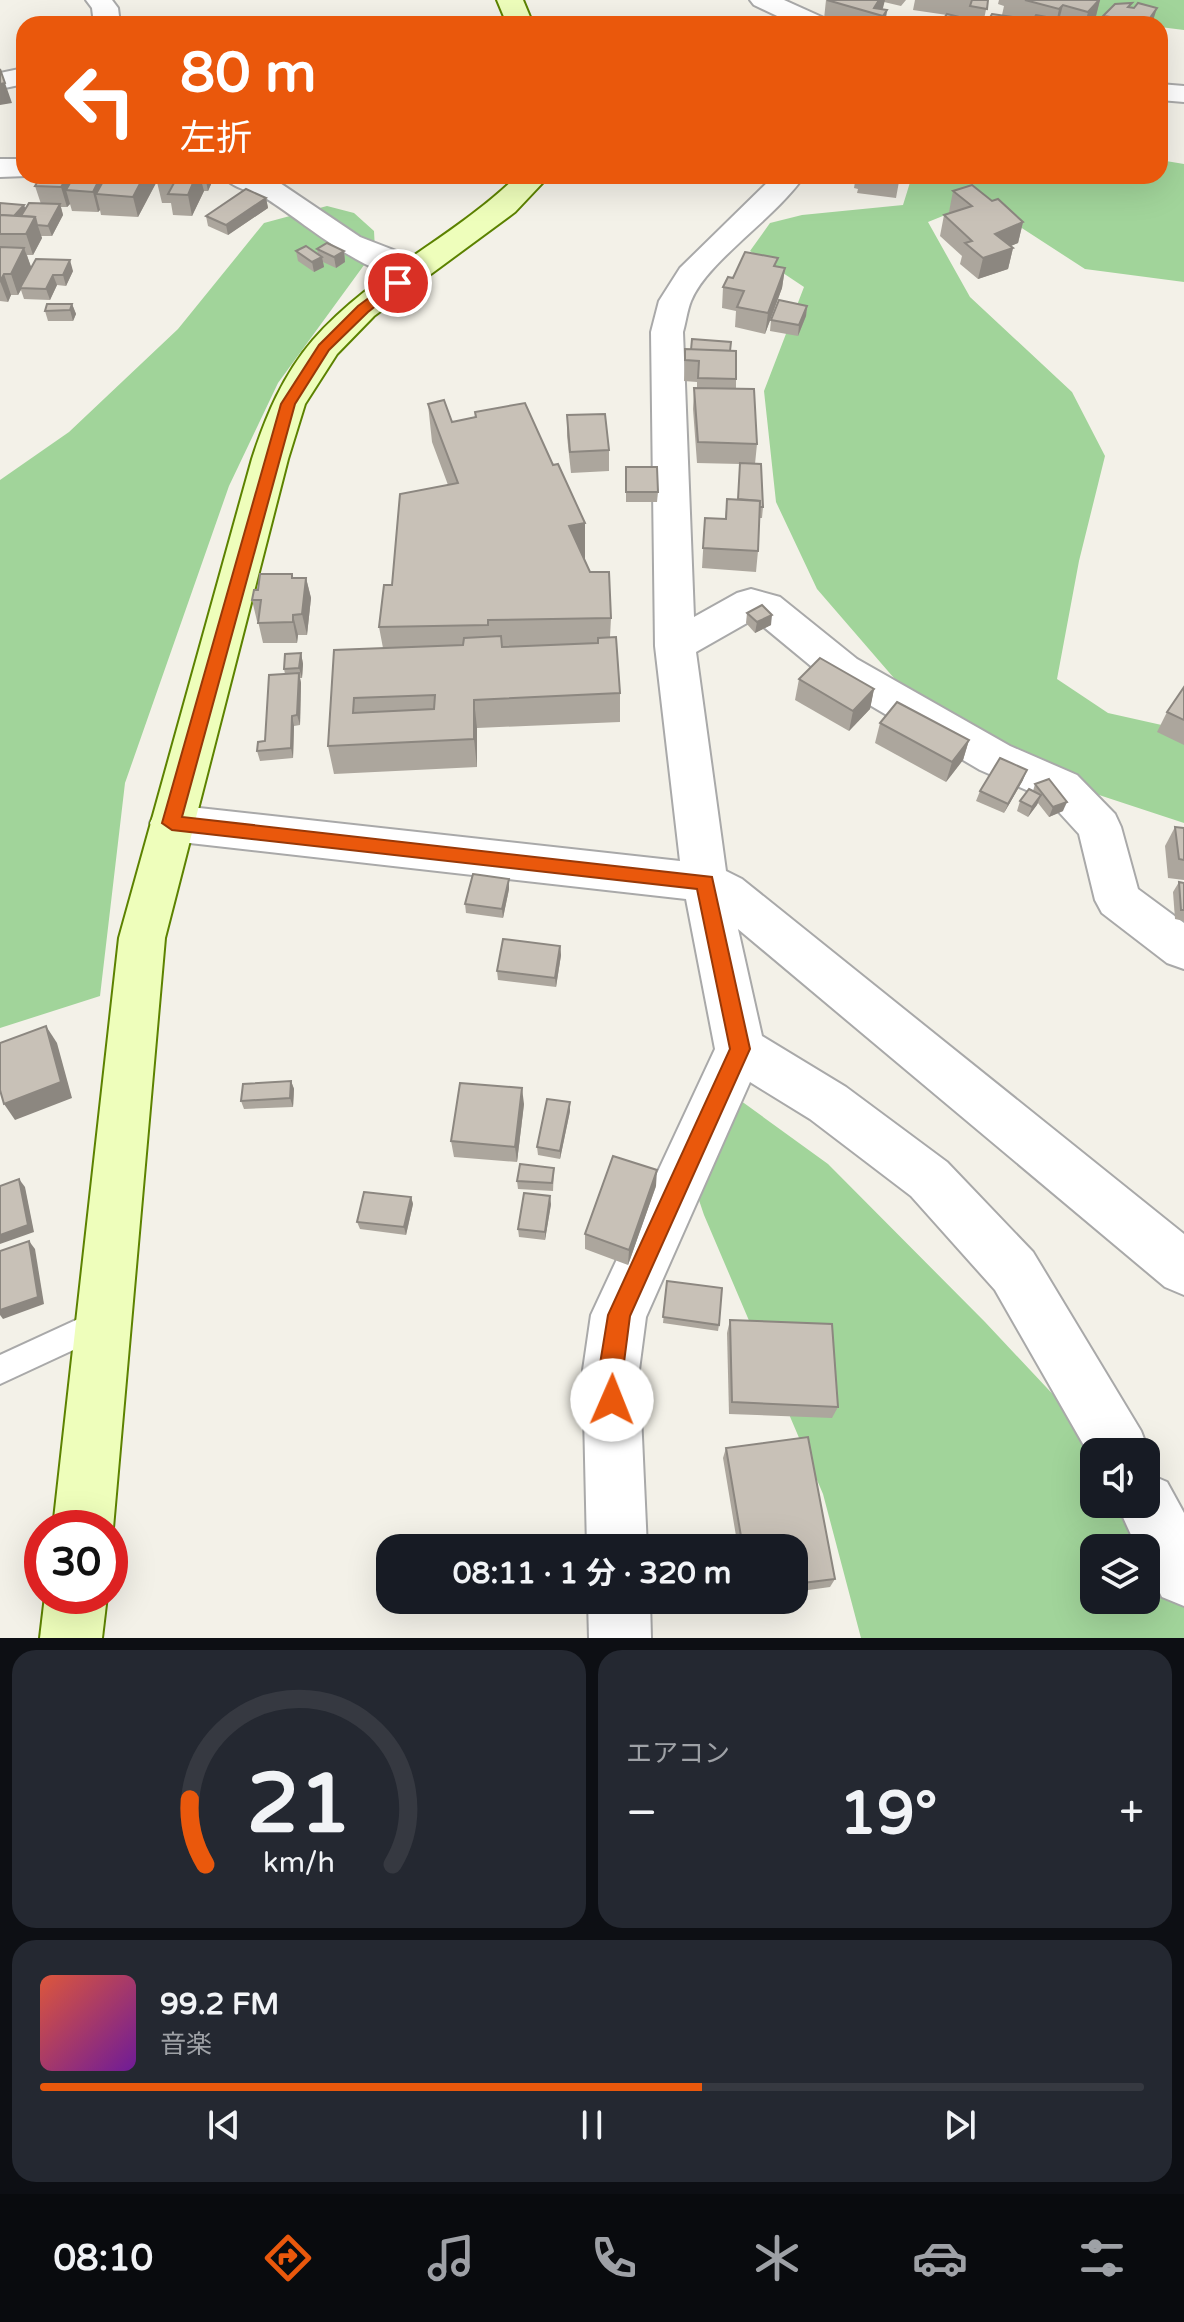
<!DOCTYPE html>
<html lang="ja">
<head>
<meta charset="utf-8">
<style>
  :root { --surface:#171b24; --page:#242831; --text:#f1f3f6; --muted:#9ea1a6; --line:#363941; --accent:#ea580c }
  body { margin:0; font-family:"Varela Round","Noto Sans JP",sans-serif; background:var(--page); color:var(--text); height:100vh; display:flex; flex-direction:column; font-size:30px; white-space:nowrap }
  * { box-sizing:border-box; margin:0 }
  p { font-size:26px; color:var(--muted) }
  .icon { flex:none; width:44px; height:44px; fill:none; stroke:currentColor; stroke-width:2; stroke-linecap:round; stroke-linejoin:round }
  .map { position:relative; height:1638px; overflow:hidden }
  .sheet { display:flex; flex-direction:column; gap:12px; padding:12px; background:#0d0f14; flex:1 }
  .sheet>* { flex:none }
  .banner { position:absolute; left:16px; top:16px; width:1152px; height:168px; border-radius:24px; box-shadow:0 8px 32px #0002; background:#ea580c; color:#fff; overflow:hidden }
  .controls { position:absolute; left:1080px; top:1438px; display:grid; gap:16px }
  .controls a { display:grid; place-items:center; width:80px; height:80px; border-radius:16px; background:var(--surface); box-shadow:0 8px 32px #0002; font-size:40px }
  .speed { position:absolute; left:24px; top:1510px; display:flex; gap:16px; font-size:40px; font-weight:700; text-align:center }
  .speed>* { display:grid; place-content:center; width:104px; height:104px; border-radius:50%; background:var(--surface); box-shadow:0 8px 32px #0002; line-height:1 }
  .speed .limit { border:12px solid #d22; background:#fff; color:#111 }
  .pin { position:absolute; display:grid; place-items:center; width:68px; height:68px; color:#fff; margin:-34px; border:4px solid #fff; border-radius:50%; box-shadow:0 2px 8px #0007 }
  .me { position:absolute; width:88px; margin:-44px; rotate:1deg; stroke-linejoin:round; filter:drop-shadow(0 0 6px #0008) }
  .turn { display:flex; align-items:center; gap:28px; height:168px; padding:0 32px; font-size:36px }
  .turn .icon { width:104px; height:104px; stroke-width:2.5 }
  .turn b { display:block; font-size:56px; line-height:68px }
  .big { font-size:60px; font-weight:700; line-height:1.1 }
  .sheet .widget { flex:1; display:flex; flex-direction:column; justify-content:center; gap:12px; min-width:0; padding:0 28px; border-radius:24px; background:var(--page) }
  .sheet .dial { align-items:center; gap:0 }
  .dial svg { height:208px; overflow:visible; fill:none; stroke:var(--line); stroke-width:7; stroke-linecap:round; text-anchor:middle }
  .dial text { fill:var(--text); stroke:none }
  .song { display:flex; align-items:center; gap:24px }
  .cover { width:96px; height:96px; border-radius:12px; background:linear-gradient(135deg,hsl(10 70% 55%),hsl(280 70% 35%)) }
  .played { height:8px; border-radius:4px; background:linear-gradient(90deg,var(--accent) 60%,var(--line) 60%) }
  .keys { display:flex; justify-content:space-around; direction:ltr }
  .heat { display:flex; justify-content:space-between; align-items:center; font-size:44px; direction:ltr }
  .sheet .tiles { flex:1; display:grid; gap:12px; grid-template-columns:1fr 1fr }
  .widget:last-child { grid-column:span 2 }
  .trip { position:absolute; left:376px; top:1534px; width:432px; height:80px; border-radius:24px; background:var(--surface); box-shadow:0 8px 32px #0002; font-weight:700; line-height:80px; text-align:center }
  .dock { display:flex; height:128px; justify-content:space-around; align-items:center; background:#090b0e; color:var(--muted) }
  .dock .icon { width:56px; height:56px }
  .dock .active { color:var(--accent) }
  .dock b { font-size:36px; color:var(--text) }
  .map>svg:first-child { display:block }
  .forest { fill:#a1d49a; fill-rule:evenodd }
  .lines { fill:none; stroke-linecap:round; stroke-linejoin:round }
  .lane-casing { stroke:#a9a9a9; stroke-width:4 }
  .street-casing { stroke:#a9a9a9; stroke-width:4 }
  .secondary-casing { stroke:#5c8200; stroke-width:4 }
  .lane { fill:#fff; fill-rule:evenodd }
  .street { fill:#fff; fill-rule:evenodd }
  .secondary { fill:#eefebb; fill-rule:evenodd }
  .wall { fill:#aca69d }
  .shaded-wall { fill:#8c8780 }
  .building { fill:#c8c1b7; stroke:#8c8780; stroke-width:2; fill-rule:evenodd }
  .route { fill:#ea580c; stroke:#983908; stroke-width:2 }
</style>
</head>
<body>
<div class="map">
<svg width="1184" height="1638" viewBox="0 0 1184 1638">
  <rect width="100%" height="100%" fill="#f3f1e8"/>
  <!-- forest -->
  <g class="forest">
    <path d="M1015 0H1184V30L1160 27V24C1111 24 1062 12 1015 0Z"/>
    <polygon points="1160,160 1184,164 1184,282 1085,269 980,201 928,222 970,297 1072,392 1105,456 1079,561 1057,679 1108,713 1184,730 1184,823 1099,795 938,729 817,589 776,502 764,391 804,287 750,251 770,223 802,215 903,205 912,176 1160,176"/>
    <polygon points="327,206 354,213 374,231 375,250 278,383 229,486 125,783 100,996 0,1028 0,480 69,432 178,329 264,223"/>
    <path d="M737 1098 828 1164 985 1322 1107 1452H1094V1504H1146L1184 1535V1638H861L823 1494 704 1215 681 1147ZM1094 1548H1146V1600H1094Z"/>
  </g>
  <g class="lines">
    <!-- lane casing -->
    <g class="lane-casing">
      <polygon id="lane" points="102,1308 112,1312 116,1322 112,1332 0,1384 0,1355"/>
    </g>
    <!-- street casing -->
    <g class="street-casing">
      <g id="street">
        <polygon points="86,0 112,0 118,8 120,24 94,24 92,8"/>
        <polygon points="750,0 784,0 824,18 828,24 794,24 754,5"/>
        <polygon points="24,68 24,84 0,89 0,73"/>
        <polygon points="1160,84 1184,86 1184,102 1160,100"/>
        <polygon points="0,159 24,159 24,176 27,176 0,177"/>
        <path d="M223 176H267L277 181 360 237 427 263 432 270 427 277C378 289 306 223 267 199 254 192 231 188 223 176Z"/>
        <path d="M774 176H804C776 218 707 261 691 301 687 311 686 322 683 332L694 617 737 593 751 589 780 597 857 659 1010 746 1077 775 1115 814 1121 827 1138 889 1184 923V969L1167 963 1102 913 1095 900 1079 834 1047 799 980 770 829 681 754 619 696 652 726 871 742 879 1184 1234V1295L1165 1287 738 929 762 1036 846 1087 947 1162 1033 1252 1141 1431 1149 1452 1146 1460V1452H1094V1463L995 1290 911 1196 810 1119 750 1082 646 1317 639 1370 647 1548H587L583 1370 591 1315 715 1049 686 899 172 841 156 835 150 823 156 811 172 805 680 861 655 646 651 332 659 301 680 268Z"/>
        <polygon points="1146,1473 1167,1482 1184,1513 1184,1606 1162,1597 1146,1565 1146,1548 1137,1548 1117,1504 1146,1504"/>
        <polygon points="588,1600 650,1600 651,1638 589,1638"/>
      </g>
    </g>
    <!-- secondary casing -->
    <g class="secondary-casing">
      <g id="secondary">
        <polygon points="497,0 523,0 533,24 507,24"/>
        <path d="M517 176H549L515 212 374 316 337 354 305 404 288 459 165 938 113 1528 110 1535V1528H53L119 938 252 459C266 416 283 375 313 340 370 274 455 237 517 176Z"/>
        <polygon points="45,1596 107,1596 102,1638 40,1638"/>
      </g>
    </g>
    <!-- lane -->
    <use href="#lane" class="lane"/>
    <!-- street -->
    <use href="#street" class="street"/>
    <!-- secondary -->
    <use href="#secondary" class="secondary"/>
  </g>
  <!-- wall -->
  <g class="wall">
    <polygon points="826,0 906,0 901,6 884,2 882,9 887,10 885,24 840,24 824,19"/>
    <polygon points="915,0 988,0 983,24 940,24 947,15 913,10"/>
    <polygon points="999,0 1100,0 1096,16 1089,24 1031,24 1032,22 1013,18 1012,24 986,24 1012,17 1002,15 1004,6 998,4"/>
    <polygon points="1130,7 1152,24 1101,24 1103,16"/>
    <polygon points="41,176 154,176 156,183 138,217 101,215 100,210 98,212 72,211 70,204 67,207 61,207 63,215 52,236 41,236 42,238 33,255 27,255 31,268 73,271 66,286 57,285 50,300 24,299 21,290 18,295 11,295 8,302 0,301 0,203 25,208 41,204 35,186"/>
    <polygon points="160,176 211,176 212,182 208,191 204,191 192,216 173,215 171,203 162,203 157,182"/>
    <polygon points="856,176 900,176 896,198 857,193 858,189 854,188"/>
    <polygon points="953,191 992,201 1023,222 1018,243 1010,246 1013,248 1008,269 978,279 960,264 962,256 940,236 944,215 950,213 949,212"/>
    <polygon points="266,198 268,208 228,235 208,226 206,216"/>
    <polygon points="317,249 344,251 345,262 336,268 323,262 324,267 314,272 298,261 296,251 318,254"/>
    <polygon points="777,266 785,268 782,288 765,334 735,327 736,311 722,308 723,287 733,278"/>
    <polygon points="72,304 76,314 73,321 48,321 45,311"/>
    <polygon points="807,306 806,316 798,336 770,331 771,320"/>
    <polygon points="685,349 730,351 736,379 736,389 757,444 755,464 763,507 762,518 759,518 758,551 756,572 702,568 705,518 725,519 727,499 738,499 740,464 697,463 693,409 694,388 697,388 697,382 684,381"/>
    <polygon points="428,404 452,422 475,417 475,412 553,465 585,523 584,561 611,618 610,637 620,693 620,722 477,728 477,767 334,774 328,746 334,650 383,648 379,627 448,485 432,442"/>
    <polygon points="567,415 609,450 609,471 571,473 567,436"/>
    <polygon points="626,467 658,492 657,502 626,502"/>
    <polygon points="292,574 293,578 306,578 311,598 307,635 298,635 297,643 263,643 258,621 257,621 252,600 258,590"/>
    <polygon points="747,613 771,625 755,633 746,623"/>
    <polygon points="301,653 303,664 302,678 300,678 301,683 300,725 294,726 293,758 260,761 257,751 265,741 285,674 284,669"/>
    <polygon points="799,679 874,689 870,709 849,731 795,700"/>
    <polygon points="1184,687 1184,745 1157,732 1167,712"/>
    <polygon points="880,723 969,740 963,760 946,782 875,743"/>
    <polygon points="1023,780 1004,813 976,801 980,791"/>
    <polygon points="1035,784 1063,811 1049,817 1038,803 1028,817 1017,811 1020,801 1033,791"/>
    <polygon points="1175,827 1184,828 1184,880 1168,878 1165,846"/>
    <polygon points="509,879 509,889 503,918 466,913 465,904"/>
    <polygon points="1179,882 1184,883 1184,921 1175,919 1173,892"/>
    <polygon points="560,946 561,955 556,987 498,980 497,971"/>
    <polygon points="291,1081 294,1089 293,1107 244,1109 241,1101"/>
    <polygon points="524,1104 517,1162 454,1157 451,1141"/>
    <polygon points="570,1111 560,1159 538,1155 537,1147"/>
    <polygon points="554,1168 553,1191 518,1189 517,1181"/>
    <polygon points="656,1186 628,1265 585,1249 585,1234"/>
    <polygon points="411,1197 413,1204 406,1235 360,1229 357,1222"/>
    <polygon points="551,1204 545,1240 519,1237 518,1229"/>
    <polygon points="667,1281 719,1325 718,1331 663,1323"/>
    <polygon points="730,1320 838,1407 832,1418 729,1414 727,1333"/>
    <polygon points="726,1448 835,1579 830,1587 794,1592 794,1548 738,1548 723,1458"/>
  </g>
  <!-- shaded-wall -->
  <g class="shaded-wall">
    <polygon points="879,0 885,0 883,8 879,15 874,8"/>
    <polygon points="1099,0 1100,0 1096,16 1089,24 1085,24 1088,12"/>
    <polygon points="1063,5 1058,24 1056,24 1059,9"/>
    <polygon points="1157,8 1152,24 1146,24 1147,22"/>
    <polygon points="887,10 885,24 882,24 883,16"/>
    <polygon points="5,83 12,103 0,105 0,84"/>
    <polygon points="68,176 83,176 66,190 70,204 67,207 61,187"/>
    <polygon points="101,176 107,176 96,194 100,210 98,212 93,192"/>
    <polygon points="144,176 154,176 156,183 138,217 133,197"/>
    <polygon points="196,176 200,176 204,191 192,216 188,195"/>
    <polygon points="205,176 211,176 212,182 208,191"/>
    <polygon points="266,198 268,208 228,235 226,225"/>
    <polygon points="60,204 63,215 52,236 48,226"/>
    <polygon points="24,205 28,215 10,221"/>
    <polygon points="35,217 42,238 33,255 26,234"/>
    <polygon points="1023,222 1018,243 990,255 995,234"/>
    <polygon points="24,248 32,269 18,295 11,274"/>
    <polygon points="1013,248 1008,269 978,279 983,258"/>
    <polygon points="344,251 345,262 336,268 334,257"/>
    <polygon points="322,257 324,267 314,272 312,262"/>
    <polygon points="70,260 73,271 66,286 63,275"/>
    <polygon points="785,268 782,288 765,334 768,313"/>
    <polygon points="4,274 11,295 8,302 0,281"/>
    <polygon points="53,275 57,285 50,300 46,289"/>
    <polygon points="72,304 76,314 73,321 70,310"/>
    <polygon points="807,306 806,316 798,336 799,325"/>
    <polygon points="585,523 585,560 570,563 569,526"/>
    <polygon points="306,578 311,598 307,635 302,614"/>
    <polygon points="293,615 298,635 297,643 293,622"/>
    <polygon points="772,615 771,625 755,633 757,622"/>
    <polygon points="301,653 303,664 302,678 299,668"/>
    <polygon points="299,673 301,683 300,725 297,715"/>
    <polygon points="874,689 870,709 849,731 853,711"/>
    <polygon points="474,700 477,728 477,767 474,739"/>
    <polygon points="292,716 294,726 293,758 291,748"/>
    <polygon points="969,740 963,760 946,782 952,762"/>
    <polygon points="1027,770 1023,780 1004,813 1008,804"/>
    <polygon points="1041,795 1037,805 1028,817 1032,807"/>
    <polygon points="1067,802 1063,811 1049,817 1053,807"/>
    <polygon points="509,879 509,889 503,918 502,909"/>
    <polygon points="560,946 561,955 556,987 555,978"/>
    <polygon points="46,1026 57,1043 72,1098 15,1120 4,1104"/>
    <polygon points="291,1081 294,1089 293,1107 290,1098"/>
    <polygon points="522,1088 524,1104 517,1162 515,1147"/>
    <polygon points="570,1102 570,1111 560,1159 560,1151"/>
    <polygon points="657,1170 656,1186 628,1265 629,1250"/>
    <polygon points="19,1179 25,1187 34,1232 0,1244 0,1235"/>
    <polygon points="550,1196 551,1204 545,1240 545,1232"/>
    <polygon points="411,1197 413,1204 406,1235 404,1227"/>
    <polygon points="29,1241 35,1249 44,1304 3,1319 0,1315 0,1310"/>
  </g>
  <!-- building -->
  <g class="building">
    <polygon points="827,0 879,0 874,8 887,10 883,16"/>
    <polygon points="972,0 988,0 987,9 970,6"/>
    <polygon points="1025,0 1099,0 1088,12 1063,5 1059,9"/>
    <polygon points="1132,3 1128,7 1134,8 1138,3 1157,8 1147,22 1103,16 1115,4"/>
    <polygon points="947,14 980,22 978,24 940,24"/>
    <polygon points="992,14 1013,17 1009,24 986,24"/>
    <polygon points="1036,15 1067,21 1066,24 1031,24"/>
    <polygon points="848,20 864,22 863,24 846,24"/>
    <polygon points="0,69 5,83 0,84"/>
    <polygon points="41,176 68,176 61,187 35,186"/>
    <polygon points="74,176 101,176 93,192 66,190"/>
    <polygon points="106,176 144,176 133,197 96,194"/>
    <polygon points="160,176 196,176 188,195 168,194 174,183 157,182"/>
    <polygon points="972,185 992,201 998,199 1023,222 995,234 1013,248 983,258 965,243 972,241 944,215 972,206 953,191"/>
    <polygon points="246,189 266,198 226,225 206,216"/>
    <polygon points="0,203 24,205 14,216 0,215"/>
    <polygon points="29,203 60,204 48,226 37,225 35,217 21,216"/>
    <polygon points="0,215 35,217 26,234 0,234"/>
    <polygon points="327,243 344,251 334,257 317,249"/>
    <polygon points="306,246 322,257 312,262 296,251"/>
    <polygon points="0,247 24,248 11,274 4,274 0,281"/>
    <polygon points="745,252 778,258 774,266 785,268 768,313 737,307 744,291 723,287 728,277 733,278"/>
    <polygon points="36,259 70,260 63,275 53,275 46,289 20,288"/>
    <polygon points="779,300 807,306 799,325 771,320"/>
    <polygon points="47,304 72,304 70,310 45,311"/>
    <polygon points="692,339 731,342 730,351 691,350"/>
    <polygon points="685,349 736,351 736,379 698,378 699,361 685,360"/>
    <polygon points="694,388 754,389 757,444 698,442"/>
    <polygon points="444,400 452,422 476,417 475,412 525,403 553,465 558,464 585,523 569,526 590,572 609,572 611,618 488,620 488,625 379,627 384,585 392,585 400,494 458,483 428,404"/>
    <polygon points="605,414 609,450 570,452 567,415"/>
    <polygon points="740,463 761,464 763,507 759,507 760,501 738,499"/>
    <polygon points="626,467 657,467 658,492 626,492"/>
    <polygon points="727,499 760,501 758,551 703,548 705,518 726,519"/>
    <polygon points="260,574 292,574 292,578 306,578 302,614 293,615 293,622 258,623 261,600 252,600 254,590 258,590"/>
    <polygon points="762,605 772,615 757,622 747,613"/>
    <path d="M501 636 502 647 598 643V638L616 637 620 693 474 700V739L328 746 334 650 463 645 464 638ZM435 695 434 709 353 713 354 698Z"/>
    <polygon points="301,653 299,668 284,669 285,654"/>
    <polygon points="820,658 874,689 853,711 799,679"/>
    <polygon points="299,673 297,715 292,716 291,748 257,751 258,742 265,741 269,675"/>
    <polygon points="1184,687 1184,720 1167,712"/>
    <polygon points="897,702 969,740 952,762 880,723"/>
    <polygon points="1000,758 1027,770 1008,804 980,791"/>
    <polygon points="1049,779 1067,802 1053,807 1035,784"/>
    <polygon points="1029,789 1041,795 1032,807 1020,801"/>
    <polygon points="1175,827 1184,828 1184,860 1179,859"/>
    <polygon points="473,874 509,879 502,909 465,904"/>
    <polygon points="1179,882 1184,883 1184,910 1181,910"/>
    <polygon points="503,939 560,946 555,978 497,971"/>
    <polygon points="46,1026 61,1082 4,1104 0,1090 0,1043"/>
    <polygon points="291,1081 290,1098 241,1101 243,1084"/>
    <polygon points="460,1083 522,1088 515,1147 451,1141"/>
    <polygon points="547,1099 570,1102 560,1151 537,1147"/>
    <polygon points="613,1156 657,1170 629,1250 585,1234"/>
    <polygon points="520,1164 554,1168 552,1183 517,1181"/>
    <polygon points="19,1179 28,1225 0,1235 0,1186"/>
    <polygon points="364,1192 411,1197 404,1227 357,1222"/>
    <polygon points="524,1193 550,1196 545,1232 518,1229"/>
    <polygon points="29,1241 38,1297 0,1310 0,1251"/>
    <polygon points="667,1281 722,1288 719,1325 663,1317"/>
    <polygon points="730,1320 832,1324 838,1407 732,1402"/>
    <polygon points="808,1437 835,1579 794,1584 794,1548 743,1548 726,1448"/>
  </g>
  <!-- route -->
  <polygon class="route" points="393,280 405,283 368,312 329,350 295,404 182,817 712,877 750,1049 630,1316 623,1370 624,1400 620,1408 612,1412 604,1408 600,1400 599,1370 608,1315 730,1049 697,889 172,830 162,823 281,404 319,345 358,306"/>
</svg>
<div class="controls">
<a><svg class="icon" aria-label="sound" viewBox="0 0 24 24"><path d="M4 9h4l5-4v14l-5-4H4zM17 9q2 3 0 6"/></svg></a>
<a><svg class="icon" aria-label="layers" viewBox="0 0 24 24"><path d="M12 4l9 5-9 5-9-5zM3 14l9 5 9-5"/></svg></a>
</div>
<div class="speed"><div class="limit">30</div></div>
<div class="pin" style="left:398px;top:283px;background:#d93025"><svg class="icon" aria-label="arrive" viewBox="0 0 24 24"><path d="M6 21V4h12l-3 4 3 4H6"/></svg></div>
<svg class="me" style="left:612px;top:1400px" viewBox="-20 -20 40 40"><circle r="19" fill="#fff"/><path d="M0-13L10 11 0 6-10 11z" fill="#ea580c"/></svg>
<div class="trip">08:11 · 1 分 · 320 m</div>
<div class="banner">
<div class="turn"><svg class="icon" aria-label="left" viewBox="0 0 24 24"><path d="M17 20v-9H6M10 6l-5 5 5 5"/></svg><div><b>80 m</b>左折</div></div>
</div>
</div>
<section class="sheet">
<div class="tiles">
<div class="widget dial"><svg viewBox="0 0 100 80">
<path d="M14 69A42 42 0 1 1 86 69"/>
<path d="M14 69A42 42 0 0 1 8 44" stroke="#ea580c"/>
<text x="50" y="56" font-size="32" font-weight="700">21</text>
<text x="50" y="72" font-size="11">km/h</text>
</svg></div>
<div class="widget"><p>エアコン</p>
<div class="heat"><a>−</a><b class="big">19°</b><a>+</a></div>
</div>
<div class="widget">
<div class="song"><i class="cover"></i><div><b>99.2 FM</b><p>音楽</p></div></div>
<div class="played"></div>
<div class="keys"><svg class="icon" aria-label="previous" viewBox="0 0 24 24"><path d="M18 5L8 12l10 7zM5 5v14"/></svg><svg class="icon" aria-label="pause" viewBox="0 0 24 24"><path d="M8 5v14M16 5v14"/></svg><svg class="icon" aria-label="next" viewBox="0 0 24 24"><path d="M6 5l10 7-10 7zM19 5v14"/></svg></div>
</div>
</div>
</section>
<nav class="dock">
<b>08:10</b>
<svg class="icon active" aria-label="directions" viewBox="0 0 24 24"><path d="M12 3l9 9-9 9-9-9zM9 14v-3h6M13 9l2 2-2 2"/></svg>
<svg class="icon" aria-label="music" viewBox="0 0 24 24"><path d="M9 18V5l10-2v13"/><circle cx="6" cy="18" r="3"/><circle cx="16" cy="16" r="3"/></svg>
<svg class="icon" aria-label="phone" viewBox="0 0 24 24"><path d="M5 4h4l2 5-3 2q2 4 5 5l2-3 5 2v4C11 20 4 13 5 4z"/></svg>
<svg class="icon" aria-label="climate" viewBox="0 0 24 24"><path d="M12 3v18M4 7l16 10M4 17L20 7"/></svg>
<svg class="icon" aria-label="car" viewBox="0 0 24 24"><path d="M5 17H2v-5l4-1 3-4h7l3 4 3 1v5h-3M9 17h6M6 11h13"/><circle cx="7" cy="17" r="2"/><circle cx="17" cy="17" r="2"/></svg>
<svg class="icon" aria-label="filters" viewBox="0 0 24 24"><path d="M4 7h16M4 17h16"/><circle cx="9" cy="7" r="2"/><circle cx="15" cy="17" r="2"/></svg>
</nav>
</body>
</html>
